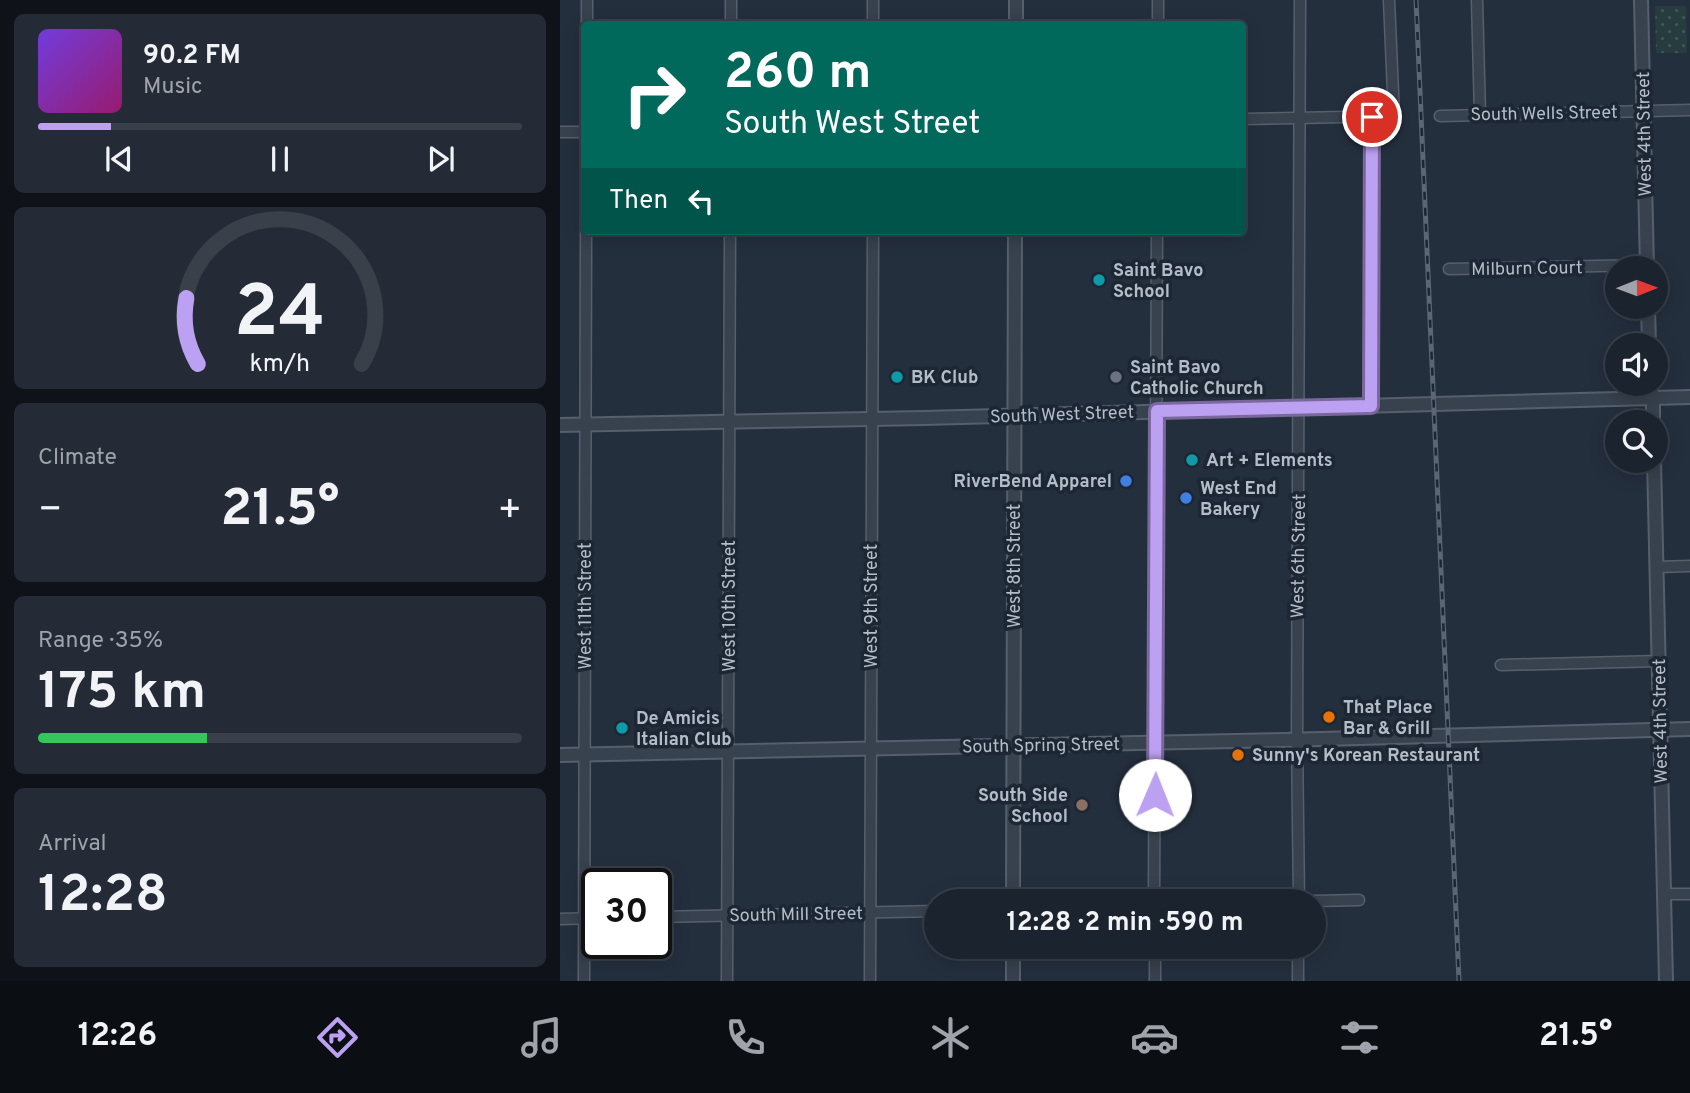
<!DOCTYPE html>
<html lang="en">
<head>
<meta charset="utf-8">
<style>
  :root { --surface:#1b232e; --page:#242b36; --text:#f1f3f6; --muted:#a0a4aa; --line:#39404a; --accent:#bca0f2 }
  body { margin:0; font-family:Overpass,sans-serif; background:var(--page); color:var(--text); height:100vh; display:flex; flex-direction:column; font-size:26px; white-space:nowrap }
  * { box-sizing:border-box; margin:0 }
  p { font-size:23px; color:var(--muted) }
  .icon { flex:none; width:38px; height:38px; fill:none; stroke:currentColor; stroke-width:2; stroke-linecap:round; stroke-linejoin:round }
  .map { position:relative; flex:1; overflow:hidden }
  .details { display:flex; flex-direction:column; gap:14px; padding:14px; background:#0f1319; width:560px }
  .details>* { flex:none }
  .banner { position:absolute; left:21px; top:21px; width:665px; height:214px; border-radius:7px; box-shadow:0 4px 18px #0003,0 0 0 2px var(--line); background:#00695c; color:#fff; overflow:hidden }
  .needle { width:46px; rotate:89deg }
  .buttons { position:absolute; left:1045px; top:256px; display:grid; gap:14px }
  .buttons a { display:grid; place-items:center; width:63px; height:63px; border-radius:50%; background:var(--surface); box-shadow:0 4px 18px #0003,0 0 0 2px var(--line); font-size:35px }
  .speed { position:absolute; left:21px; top:868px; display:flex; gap:14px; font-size:35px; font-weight:700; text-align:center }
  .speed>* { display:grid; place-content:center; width:91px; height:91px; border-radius:50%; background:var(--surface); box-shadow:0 4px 18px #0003,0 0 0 2px var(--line); line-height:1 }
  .speed .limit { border:4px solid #111; border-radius:10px; background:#fff; color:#111 }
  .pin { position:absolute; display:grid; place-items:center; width:60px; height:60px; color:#fff; margin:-30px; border:4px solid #fff; border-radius:50%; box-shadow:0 2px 7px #0007 }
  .me { position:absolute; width:77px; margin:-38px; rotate:1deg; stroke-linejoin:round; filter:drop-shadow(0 0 5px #0008) }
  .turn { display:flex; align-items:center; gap:24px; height:147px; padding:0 28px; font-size:32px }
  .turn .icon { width:91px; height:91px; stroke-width:2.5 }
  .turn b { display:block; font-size:49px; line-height:60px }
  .then { display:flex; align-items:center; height:66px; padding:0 28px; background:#0003; gap:14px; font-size:26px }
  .big { font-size:52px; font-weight:700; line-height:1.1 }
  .details .tile { flex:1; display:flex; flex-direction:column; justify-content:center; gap:10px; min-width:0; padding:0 24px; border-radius:10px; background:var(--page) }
  .details .dial { align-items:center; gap:0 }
  .dial svg { height:182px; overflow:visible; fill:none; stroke:var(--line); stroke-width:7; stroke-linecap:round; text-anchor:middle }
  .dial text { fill:var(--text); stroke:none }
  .song { display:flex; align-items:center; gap:21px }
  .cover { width:84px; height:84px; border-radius:10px; background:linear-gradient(135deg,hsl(260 70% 55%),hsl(320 70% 35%)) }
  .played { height:7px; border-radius:4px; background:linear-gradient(90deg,var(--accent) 15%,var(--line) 15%) }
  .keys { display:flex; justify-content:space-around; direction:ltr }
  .heat { display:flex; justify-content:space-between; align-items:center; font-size:38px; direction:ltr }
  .charge { height:10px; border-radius:5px; background:linear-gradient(90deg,#34c759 35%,var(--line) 0) }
  .trip { position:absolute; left:364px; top:889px; width:402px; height:70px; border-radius:35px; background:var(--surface); box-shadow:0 4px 18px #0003,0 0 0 2px var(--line); font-weight:700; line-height:70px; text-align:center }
  .dock { display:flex; height:112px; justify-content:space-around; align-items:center; background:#0b0e12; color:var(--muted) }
  .dock .icon { width:49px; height:49px }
  .dock .active { color:var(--accent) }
  .dock b { font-size:32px; color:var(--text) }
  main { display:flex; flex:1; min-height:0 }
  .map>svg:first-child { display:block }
  .grass { fill:url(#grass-dots) }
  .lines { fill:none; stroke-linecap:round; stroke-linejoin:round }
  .minor-casing { stroke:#565f6c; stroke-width:13 }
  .tertiary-casing { stroke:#565f6c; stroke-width:16 }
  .minor { stroke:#38414e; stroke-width:10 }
  .tertiary { stroke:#38414e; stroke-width:12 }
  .rail-casing { stroke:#5a6575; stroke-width:5 }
  .rail { stroke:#1d2633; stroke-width:2.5; stroke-dasharray:8; stroke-linecap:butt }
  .route-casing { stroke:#7a689d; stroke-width:18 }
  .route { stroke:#bca0f2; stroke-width:12 }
  .culture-dot { fill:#0f9aa8; stroke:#1d2633; stroke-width:2.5 }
  .worship-dot { fill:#6b7280; stroke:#1d2633; stroke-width:2.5 }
  .shop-dot { fill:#3f7fe0; stroke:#1d2633; stroke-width:2.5 }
  .food-dot { fill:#e8710a; stroke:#1d2633; stroke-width:2.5 }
  .education-dot { fill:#8d6e63; stroke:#1d2633; stroke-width:2.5 }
  .labels { text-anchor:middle; stroke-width:7; stroke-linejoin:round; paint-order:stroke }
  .street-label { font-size:18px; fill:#b4bcc9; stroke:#1d2633 }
  .poi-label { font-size:18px; font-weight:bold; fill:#b4bcc9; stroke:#1d2633; text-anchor:start }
</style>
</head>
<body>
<main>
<section class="details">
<div class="tile">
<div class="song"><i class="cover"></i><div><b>90.2 FM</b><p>Music</p></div></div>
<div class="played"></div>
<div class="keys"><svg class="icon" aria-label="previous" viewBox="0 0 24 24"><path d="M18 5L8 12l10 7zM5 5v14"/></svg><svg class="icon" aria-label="pause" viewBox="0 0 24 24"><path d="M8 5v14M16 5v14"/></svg><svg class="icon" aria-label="next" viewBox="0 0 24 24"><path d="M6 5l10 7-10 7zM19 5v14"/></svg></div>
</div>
<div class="tile dial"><svg viewBox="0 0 100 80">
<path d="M14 69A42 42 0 1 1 86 69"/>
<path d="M14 69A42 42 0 0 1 9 40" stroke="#bca0f2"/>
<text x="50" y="56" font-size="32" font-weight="700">24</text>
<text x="50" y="72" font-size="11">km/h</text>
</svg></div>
<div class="tile"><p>Climate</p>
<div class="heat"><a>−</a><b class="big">21.5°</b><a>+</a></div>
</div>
<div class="tile"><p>Range · 35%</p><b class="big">175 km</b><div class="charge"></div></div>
<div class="tile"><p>Arrival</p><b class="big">12:28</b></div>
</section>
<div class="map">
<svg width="1130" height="981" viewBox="0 0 1130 981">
  <defs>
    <pattern id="grass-dots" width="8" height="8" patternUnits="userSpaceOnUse" patternTransform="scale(1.75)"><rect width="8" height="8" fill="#263c3f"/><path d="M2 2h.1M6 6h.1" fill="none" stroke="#435659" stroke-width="1.8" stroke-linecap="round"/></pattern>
  </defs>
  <rect width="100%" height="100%" fill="#242f3e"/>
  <!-- grass -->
  <polygon class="grass" points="1095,6 1126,6 1127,53 1096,53"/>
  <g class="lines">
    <!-- minor casing -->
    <g class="minor-casing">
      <g id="minor">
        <polyline points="917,0 920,115"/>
        <polyline points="27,24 27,0"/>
        <polyline points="171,24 171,0"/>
        <polyline points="313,24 313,0"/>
        <polyline points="598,24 598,0"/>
        <polyline points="880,116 1130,110"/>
        <polyline points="682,119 834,116 829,0"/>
        <polyline points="0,132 24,132"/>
        <polyline points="889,269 1087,265"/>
        <polyline points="811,406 812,117"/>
        <polyline points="1096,567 1130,566"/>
        <polyline points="941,665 1099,661"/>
        <polyline points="1104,894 1130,894"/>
        <polyline points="594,901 597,231"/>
        <polyline points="739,901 737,739 740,0"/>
        <polyline points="754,901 799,900"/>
        <polyline points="96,917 376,911"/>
        <polyline points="0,919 37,918"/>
        <polyline points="24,981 26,231"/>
        <polyline points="167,981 170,231"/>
        <polyline points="310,981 313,231"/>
        <polyline points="595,981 595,947"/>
        <polyline points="738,981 738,947"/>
      </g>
    </g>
    <!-- tertiary casing -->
    <g class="tertiary-casing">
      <g id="tertiary">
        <polyline points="456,0 456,24"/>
        <polyline points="1081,0 1087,268"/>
        <polyline points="1088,306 1089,345"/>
        <polyline points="1090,383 1093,398 1093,422"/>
        <polyline points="0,425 364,418 1130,397"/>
        <polyline points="1094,460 1106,981"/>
        <polyline points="0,755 724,740 1130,729"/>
        <polyline points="453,901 455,231"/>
        <polyline points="453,981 453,947"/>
      </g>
    </g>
    <!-- minor -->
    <use href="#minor" class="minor"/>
    <!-- tertiary -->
    <use href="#tertiary" class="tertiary"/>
    <!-- rail casing -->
    <g class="rail-casing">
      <polyline id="rail" points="856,0 899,981"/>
    </g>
    <!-- rail -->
    <use href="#rail" class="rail"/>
  </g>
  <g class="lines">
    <!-- route casing -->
    <g class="route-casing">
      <polyline id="route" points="595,795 597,411 811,406 812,117"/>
    </g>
    <!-- route -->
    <use href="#route" class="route"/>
  </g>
  <!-- markers -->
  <g class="culture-dot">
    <circle cx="539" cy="280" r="7"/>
    <circle cx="337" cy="377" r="7"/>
    <circle cx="632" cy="460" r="7"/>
    <circle cx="62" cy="728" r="7"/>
  </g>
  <circle class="worship-dot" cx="556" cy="377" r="7"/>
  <g class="shop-dot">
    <circle cx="566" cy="481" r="7"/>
    <circle cx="626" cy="498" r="7"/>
  </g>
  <g class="food-dot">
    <circle cx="769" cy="717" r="7"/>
    <circle cx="678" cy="755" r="7"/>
  </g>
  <circle class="education-dot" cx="522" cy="805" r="7"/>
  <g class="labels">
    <!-- street labels -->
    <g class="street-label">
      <text transform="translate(984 113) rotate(-1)" y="6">South Wells Street</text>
      <text transform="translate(1084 134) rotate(-91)" y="6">West 4th Street</text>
      <text transform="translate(967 268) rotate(-1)" y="6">Milburn Court</text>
      <text transform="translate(502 414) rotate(-2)" y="6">South West Street</text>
      <text transform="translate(738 556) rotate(-89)" y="6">West 6th Street</text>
      <text transform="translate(454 566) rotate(-90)" y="6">West 8th Street</text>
      <text transform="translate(25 606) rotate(-90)" y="6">West 11th Street</text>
      <text transform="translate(169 606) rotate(-90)" y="6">West 10th Street</text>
      <text transform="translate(311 606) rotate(-90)" y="6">West 9th Street</text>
      <text transform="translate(1100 721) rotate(-91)" y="6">West 4th Street</text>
      <text transform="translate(481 745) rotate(-1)" y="6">South Spring Street</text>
      <text transform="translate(236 914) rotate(-1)" y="6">South Mill Street</text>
    </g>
    <!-- poi labels -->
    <g class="poi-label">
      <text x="553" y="276">Saint Bavo<tspan x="553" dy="21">School</tspan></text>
      <text x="570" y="373">Saint Bavo<tspan x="570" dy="21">Catholic Church</tspan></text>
      <text x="351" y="383">BK Club</text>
      <text x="646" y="466">Art + Elements</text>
      <text x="552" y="487" text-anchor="end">RiverBend Apparel</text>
      <text x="640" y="494">West End<tspan x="640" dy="21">Bakery</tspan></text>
      <text x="783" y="713">That Place<tspan x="783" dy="21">Bar &amp; Grill</tspan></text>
      <text x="76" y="724">De Amicis<tspan x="76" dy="21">Italian Club</tspan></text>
      <text x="692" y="761">Sunny's Korean Restaurant</text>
      <text x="508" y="801" text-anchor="end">South Side<tspan x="508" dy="21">School</tspan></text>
    </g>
  </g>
</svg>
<div class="buttons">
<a><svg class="needle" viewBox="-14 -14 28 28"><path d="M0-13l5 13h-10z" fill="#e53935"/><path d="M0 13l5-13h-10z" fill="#a0a4aa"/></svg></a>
<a><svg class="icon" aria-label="sound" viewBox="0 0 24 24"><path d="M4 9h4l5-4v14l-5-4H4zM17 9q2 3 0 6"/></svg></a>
<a><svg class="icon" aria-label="search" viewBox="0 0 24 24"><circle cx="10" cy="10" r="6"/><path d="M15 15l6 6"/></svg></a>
</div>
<div class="speed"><div class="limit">30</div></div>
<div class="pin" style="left:812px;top:117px;background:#d93025"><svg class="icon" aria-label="arrive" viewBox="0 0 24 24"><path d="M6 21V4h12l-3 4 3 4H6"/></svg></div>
<svg class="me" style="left:595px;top:795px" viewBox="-20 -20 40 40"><circle r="19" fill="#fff"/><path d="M0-13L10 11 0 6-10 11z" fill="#bca0f2"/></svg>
<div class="trip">12:28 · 2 min · 590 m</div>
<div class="banner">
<div class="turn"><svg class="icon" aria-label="right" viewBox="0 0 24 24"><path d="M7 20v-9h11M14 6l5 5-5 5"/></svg><div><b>260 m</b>South West Street</div></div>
<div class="then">Then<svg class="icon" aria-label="left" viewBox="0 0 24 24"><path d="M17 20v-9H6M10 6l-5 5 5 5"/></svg></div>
</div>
</div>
</main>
<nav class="dock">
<b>12:26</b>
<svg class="icon active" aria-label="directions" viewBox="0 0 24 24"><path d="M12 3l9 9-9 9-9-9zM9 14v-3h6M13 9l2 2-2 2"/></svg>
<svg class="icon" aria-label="music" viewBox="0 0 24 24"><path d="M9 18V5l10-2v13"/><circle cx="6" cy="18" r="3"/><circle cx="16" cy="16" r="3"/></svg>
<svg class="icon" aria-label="phone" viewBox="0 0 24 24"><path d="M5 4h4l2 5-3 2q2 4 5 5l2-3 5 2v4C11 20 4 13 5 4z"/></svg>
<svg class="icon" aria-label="climate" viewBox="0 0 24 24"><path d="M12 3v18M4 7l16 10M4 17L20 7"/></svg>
<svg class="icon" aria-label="car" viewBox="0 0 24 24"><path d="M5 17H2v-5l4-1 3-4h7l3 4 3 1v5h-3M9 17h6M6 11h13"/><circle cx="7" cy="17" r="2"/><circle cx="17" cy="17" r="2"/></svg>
<svg class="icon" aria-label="filters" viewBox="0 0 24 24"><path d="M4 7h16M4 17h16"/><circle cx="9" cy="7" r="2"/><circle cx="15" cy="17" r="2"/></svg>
<b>21.5°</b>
</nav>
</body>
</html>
